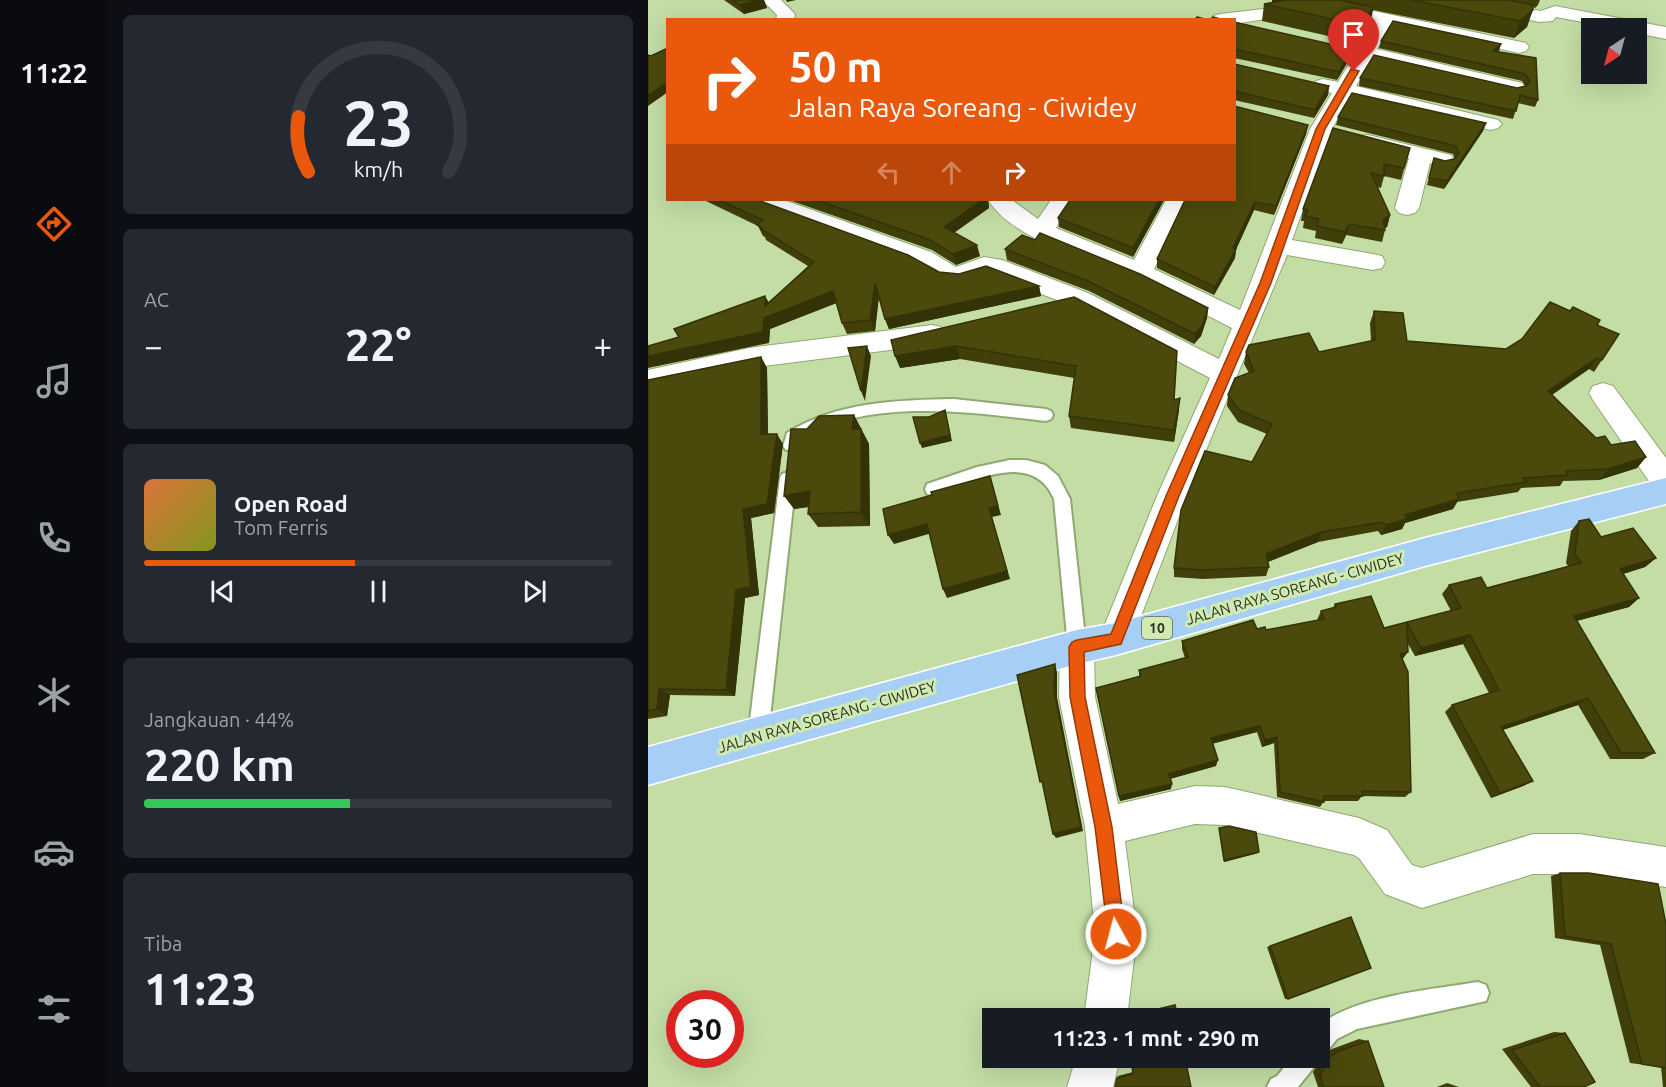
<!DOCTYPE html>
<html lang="id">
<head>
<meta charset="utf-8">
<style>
  :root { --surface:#171b24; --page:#242831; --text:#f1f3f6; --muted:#9ea1a6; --line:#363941; --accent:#ea580c }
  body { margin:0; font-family:Ubuntu,sans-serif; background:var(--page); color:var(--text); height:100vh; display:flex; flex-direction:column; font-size:22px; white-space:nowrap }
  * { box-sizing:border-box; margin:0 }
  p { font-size:20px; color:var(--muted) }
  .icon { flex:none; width:33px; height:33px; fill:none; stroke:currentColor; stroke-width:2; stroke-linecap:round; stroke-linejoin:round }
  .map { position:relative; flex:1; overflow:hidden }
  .drawer { display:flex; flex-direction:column; gap:15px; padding:15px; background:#0d0f14; width:540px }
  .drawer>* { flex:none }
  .hud { position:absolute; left:18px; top:18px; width:570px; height:183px; border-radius:0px; box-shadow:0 6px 24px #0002; background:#ea580c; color:#fff; overflow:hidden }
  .needle { width:39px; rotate:216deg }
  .fabs { position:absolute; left:933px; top:18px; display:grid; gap:12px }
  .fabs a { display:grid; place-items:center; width:66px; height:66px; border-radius:0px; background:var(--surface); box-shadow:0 6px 24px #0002; font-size:30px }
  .speed { position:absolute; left:18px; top:990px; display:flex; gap:12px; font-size:30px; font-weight:700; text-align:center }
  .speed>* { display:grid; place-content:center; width:78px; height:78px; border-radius:50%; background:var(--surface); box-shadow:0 6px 24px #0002; line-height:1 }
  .speed .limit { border:9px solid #d22; background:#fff; color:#111 }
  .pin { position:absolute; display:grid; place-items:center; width:51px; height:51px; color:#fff; margin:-62px -26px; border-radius:50% 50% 50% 0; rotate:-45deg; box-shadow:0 0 6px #0007 }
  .pin .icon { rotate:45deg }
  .me { position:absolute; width:66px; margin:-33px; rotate:353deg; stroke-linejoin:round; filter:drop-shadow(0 0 4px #0008) }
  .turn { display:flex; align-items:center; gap:21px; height:126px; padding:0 24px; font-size:27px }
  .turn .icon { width:78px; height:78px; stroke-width:2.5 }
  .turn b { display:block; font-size:42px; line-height:51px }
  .lanes { display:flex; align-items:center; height:57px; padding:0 24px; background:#0003; justify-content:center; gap:30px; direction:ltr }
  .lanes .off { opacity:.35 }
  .big { font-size:45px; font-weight:600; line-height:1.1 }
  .drawer .tile { flex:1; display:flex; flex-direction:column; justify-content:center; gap:9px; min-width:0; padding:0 21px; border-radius:9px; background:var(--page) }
  .drawer .dial { align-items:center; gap:0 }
  .dial svg { height:156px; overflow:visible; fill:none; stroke:var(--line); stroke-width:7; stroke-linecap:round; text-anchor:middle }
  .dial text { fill:var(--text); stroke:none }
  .song { display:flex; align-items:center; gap:18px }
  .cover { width:72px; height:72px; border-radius:9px; background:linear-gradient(135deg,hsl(20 70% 55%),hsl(70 70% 35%)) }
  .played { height:6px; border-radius:3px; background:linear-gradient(90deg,var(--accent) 45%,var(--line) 45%) }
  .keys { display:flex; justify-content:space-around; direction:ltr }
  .heat { display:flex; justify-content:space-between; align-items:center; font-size:33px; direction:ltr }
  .charge { height:9px; border-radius:4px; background:linear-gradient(90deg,#34c759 44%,var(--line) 0) }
  .trip { position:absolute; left:334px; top:1008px; width:348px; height:60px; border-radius:0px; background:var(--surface); box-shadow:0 6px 24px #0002; font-weight:600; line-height:60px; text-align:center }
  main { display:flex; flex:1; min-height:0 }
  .tabs { display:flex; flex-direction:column; width:108px; justify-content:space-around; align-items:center; background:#090b0e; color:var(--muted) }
  .tabs .icon { width:42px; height:42px }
  .tabs .on { color:var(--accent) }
  .tabs b { font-size:27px; color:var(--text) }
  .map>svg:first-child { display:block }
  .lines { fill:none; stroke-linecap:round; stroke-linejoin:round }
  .lane-casing { stroke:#90a873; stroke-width:4 }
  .street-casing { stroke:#90a873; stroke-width:2 }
  .highway-casing { stroke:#fff; stroke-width:3 }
  .lane { fill:#fff; fill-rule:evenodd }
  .street { fill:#fff; fill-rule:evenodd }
  .highway { fill:#a7cff6; fill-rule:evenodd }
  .wall { fill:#403f0a }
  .shaded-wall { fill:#343308 }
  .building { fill:#4b490c; stroke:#343308; stroke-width:1.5 }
  .route { fill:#ea580c; stroke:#983908; stroke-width:1.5 }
  .labels { text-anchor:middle; stroke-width:6; stroke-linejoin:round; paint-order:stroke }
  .shield { fill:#d0eab2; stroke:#5c6b4a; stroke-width:1.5 }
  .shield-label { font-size:14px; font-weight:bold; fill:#2a341e }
  .street-label { font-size:15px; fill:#2a341e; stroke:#d0eab2 }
</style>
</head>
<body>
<main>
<nav class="tabs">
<b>11:22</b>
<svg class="icon on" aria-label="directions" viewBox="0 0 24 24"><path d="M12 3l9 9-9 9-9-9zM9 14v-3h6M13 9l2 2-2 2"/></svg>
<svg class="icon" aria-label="music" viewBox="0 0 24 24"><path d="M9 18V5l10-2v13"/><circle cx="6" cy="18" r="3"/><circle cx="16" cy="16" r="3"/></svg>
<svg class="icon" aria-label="phone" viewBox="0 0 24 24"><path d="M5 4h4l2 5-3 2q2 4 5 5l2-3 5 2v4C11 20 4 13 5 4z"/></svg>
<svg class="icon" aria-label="climate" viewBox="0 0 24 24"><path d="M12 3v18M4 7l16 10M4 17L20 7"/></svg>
<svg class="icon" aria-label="car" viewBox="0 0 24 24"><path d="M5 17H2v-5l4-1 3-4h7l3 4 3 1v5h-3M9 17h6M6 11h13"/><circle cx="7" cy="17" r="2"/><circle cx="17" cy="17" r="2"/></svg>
<svg class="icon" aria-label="filters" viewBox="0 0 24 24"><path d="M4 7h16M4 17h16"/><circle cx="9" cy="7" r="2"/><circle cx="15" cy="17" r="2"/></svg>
</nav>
<section class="drawer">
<div class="tile dial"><svg viewBox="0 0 100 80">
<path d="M14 69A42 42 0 1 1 86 69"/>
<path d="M14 69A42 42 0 0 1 9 41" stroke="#ea580c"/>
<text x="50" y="56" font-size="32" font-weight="700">23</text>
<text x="50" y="72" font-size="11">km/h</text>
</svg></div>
<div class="tile"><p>AC</p>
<div class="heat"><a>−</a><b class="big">22°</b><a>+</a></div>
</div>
<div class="tile">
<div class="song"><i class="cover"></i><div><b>Open Road</b><p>Tom Ferris</p></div></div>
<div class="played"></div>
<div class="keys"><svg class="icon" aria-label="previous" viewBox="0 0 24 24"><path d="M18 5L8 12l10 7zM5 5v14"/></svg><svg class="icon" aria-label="pause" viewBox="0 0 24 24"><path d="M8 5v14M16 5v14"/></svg><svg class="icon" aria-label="next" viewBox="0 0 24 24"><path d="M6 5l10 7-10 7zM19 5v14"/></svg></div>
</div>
<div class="tile"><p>Jangkauan · 44%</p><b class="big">220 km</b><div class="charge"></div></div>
<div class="tile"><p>Tiba</p><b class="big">11:23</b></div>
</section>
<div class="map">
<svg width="1018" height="1087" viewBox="0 0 1018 1087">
  <rect width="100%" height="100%" fill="#c3dda5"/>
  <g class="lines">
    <!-- lane casing -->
    <g class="lane-casing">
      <g id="lane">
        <path d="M306 399 398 409 403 411 405 415 403 419 398 421C322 412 219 397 151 440L148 450H138L135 446 139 433C188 402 249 400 306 399Z"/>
        <path d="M362 460H378L397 465 410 476 422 499 438 647 435 653 429 655 423 653 420 647 406 499C385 448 322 483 285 495L279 494 277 489 279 484 329 467Z"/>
        <polygon points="140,472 146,474 148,478 120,736 117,743 110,745 103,743 100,736 132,478 134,474"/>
        <path d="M830 982 838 985 841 993 838 1001 709 1029 689 1039 680 1050 672 1054V1024C713 995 781 990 830 982Z"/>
        <polygon points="644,1058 671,1058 667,1066 650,1087 619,1087 623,1079 629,1076"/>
      </g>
    </g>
    <!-- street casing -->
    <g class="street-casing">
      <g id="street">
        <polygon points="114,0 133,0 147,14 146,20 128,20 129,15"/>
        <polygon points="656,0 688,0 685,4 624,18 586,24 586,20 563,20 565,16 572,14 624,8"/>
        <polygon points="801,0 837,0 893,11 907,6 1018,27 1018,39 988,33 988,28 967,28 908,17 905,21 891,22 810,5 804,4"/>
        <path d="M716 9 878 43 881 47 878 51 871 53 742 26 729 49 874 83 877 87 874 91 867 93 723 60 708 86 850 120 854 124 850 128 843 130 702 97 684 129 644 240 725 254 734 256 737 262 734 268 725 270 639 255 539 496 480 650 468 655 456 650 451 639 509 496 562 378 422 305 341 274 313 283 295 281 265 264 107 205 104 200H136L283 252 308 267 336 257 354 260 440 293 571 359 584 328C550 311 516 292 480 277 438 258 366 240 340 200H364L390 219 403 200H425L408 228 486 260 518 200H540L506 269 592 310 662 129 684 93 668 89 665 85 668 81 675 79 690 82 706 56 691 52 688 48 691 44 698 42 712 45 725 22 710 19 707 15 710 11Z"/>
        <polygon points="720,135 803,155 806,160 803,165 795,167 782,163 771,208 767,213 759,215 751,213 747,208 761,158 712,146 709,141 712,136"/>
        <polygon points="284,325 293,327 297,334 293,341 242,350 101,368 0,390 0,370 101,348"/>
        <polygon points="955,383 965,386 1018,458 1018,493 1007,490 945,400 941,393 945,386"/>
        <polygon points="429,631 441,636 446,647 447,697 470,804 547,786 577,787 711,818 739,830 764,865 774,868 885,834 931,834 1018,847 1018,887 931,874 885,874 774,908 737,894 711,858 706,855 577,825 547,824 477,841 489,934 479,1018 436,1018 447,934 437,827 411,697 412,647 417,636"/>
        <polygon points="428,1058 472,1058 465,1087 419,1087"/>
      </g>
    </g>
    <!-- highway casing -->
    <g class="highway-casing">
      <polygon id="highway" points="1018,478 1018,504 777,566 468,655 429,664 0,785 0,747 429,630 468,623 777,538"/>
    </g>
    <!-- lane -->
    <use href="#lane" class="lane"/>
    <!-- street -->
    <use href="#street" class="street"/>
    <!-- highway -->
    <use href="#highway" class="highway"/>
  </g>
  <!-- wall -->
  <g class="wall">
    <polygon points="76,0 116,0 119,8 96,14"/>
    <polygon points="624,0 892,0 890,5 887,8 884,7 879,27 866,38 725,10 722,25 711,43 614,21 616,4 624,3"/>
    <polygon points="586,22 704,49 702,58 689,80 586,58"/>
    <polygon points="733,41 853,44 850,52 888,58 890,100 887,107 870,103 865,119 711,86 712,78 869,88 877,86 874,81 731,48"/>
    <polygon points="586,64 681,86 680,95 666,118 586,100"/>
    <polygon points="690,117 838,123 835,131 796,189 779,185 784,166 786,158 797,161 806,159 807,159 805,154 688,125"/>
    <polygon points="660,125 658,134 626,215 606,210 588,249 587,258 566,295 509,268 509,259"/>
    <polygon points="762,148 753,180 736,176 733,188 729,187 742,215 739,227 737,228 737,230 734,242 698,235 694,244 667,238 668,231 655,228 656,221 653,221 655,209"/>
    <polygon points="57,200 110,200 291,272 391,286 393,296 241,329 237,319 231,297 227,331 199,334 194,323 189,303 122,329 121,343 31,337 121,302 160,266 118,240 117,237 115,236 110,226 58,201"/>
    <polygon points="141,200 340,200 341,208 306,232 332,256 308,265 284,250"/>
    <polygon points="516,200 485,257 411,227 410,218"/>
    <polygon points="387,240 560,308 559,318 553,336 546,344 441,291 359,260 357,249"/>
    <polygon points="426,297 531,410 526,442 423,428 421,416 426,378 312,359 252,368"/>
    <polygon points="726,311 759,341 858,349 949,325 971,334 946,372 941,369 904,395 948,438 963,445 998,457 989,468 951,480 915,481 912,486 873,488 870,492 809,502 805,509 757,523 754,529 733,535 730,531 670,542 620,562 621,567 618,576 555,579 526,577 526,568 604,462 619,434 590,422 579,406 580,395 601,373 596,364 598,352 671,352 723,341 722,323"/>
    <polygon points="113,357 119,368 120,434 135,444 126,513 103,518 111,595 97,598 87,696 22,695 19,716 0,719 0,380"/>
    <polygon points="206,415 221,444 222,526 170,527 160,514 161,507 146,509 159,429"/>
    <polygon points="931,521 953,537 1008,558 997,567 975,574 991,598 981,607 929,621 1007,753 995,759 962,759 930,705 855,730 885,781 875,786 843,798 797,712 804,705 841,693 815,644 767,656 759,642 754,659 763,792 757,797 714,796 710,801 676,801 672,807 629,797 626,743 614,747 609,732 564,744 568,766 522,779 523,789 472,801 448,688 491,677 491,670 537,658 534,649 534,641 609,629 618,630 669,620 673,611 685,608 687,604 736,628 803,611 794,594 801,585 839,588 920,566 918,563 923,531"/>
    <polygon points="571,828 610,853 576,862 571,830"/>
    <polygon points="912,873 1018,924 1018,1087 1015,1087 1013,1067 982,1063 952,945 907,938 903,876"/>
    <polygon points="622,946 640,999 637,999 619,947"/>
    <polygon points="906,1032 917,1033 936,1087 883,1087 854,1049"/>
    <polygon points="711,1039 720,1041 736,1087 670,1087 665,1072 673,1059 672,1056 684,1049"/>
    <polygon points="485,1072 543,1087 469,1078 470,1076"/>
    <polygon points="799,1083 811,1087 789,1087"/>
  </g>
  <!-- shaded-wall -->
  <g class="shaded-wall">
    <polygon points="110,0 116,0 119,8 96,14 92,5"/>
    <polygon points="138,0 148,0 139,2"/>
    <polygon points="624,0 644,0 624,4"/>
    <polygon points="725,7 722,25 711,43 715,26"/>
    <polygon points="885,10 879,27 866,38 872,21"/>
    <polygon points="853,44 851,51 843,58 845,51"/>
    <polygon points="704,49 702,58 689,80 691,72"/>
    <polygon points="20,82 20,92 0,106 0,96"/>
    <polygon points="681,86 680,95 666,118 667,110"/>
    <polygon points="838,123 835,131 796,189 799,181"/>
    <polygon points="660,125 658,134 626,215 628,206"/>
    <polygon points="333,200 340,200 341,208 299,238 296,227"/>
    <polygon points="511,200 516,200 485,257 485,248"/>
    <polygon points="607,202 606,210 587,252 588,249 587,258 566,295 567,287"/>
    <polygon points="742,215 739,227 735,229 735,220"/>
    <polygon points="701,224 698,235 694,244 697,232"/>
    <polygon points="329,245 332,256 308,265 305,254"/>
    <polygon points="227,283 231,294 227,331 222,320"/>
    <polygon points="391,286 393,296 241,329 237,319"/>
    <polygon points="185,291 190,302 122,329 121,343 0,368 0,356 117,306 117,296 123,306"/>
    <polygon points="560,308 559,318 553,336 546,344 547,334"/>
    <polygon points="219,346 223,356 217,401 213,391"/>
    <polygon points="308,346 312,359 252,368 247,356"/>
    <polygon points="113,357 119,368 120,444 113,434"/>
    <polygon points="949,358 941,369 893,402 900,391"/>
    <polygon points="532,398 531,410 526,442 526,430"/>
    <polygon points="297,410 304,441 274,448 272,443"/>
    <polygon points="206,415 221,444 222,526 213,512 204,429"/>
    <polygon points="129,434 135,444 126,513 103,518 111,595 97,598 87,696 78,690 95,509"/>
    <polygon points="998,457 989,468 951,480 960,469"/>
    <polygon points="345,486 353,515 344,517 362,579 299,598 295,589 341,508"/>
    <polygon points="162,491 172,505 146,509 136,496"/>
    <polygon points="811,499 805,509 757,523 754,529 733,535 738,525 757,515"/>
    <polygon points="279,524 284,533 246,544 240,535"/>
    <polygon points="673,532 670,542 616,563 618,554"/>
    <polygon points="1008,558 997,567 962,578 972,569"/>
    <polygon points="991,598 981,607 916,624 926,616"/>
    <polygon points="822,635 815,644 767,656 773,648"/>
    <polygon points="760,652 754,660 752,654"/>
    <polygon points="407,664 409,672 409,697 435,831 408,838 405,834"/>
    <polygon points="11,689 22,695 19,716 9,709"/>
    <polygon points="940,698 930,705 845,733 853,727"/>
    <polygon points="612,726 609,732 561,744 563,738"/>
    <polygon points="629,737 626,743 614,747 617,740"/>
    <polygon points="570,760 568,766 521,779 521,774"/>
    <polygon points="885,781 875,786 843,798 852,793"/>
    <polygon points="524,784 523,789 472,801 471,796"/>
    <polygon points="611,852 610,853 576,862 576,860"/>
  </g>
  <!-- building -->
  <g class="building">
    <polygon points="85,0 110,0 92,5"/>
    <polygon points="639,0 691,0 725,7 715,26 616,4"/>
    <polygon points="763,0 861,0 884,5 885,10 872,21"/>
    <polygon points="549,17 560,20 546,20"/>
    <polygon points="565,17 576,20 562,20"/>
    <polygon points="745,21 853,44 845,51 888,58 890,100 872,95 868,111 712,78 726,55 869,88 878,86 882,81 877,74 733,41"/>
    <polygon points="586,22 704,49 691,72 586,49"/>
    <polygon points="20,48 20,82 0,96 0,55 3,56"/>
    <polygon points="586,64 681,86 667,110 586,91"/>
    <polygon points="704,93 838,123 799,181 781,178 786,158 797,161 806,159 811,153 808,146 690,117"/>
    <polygon points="586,106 660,125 628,206 607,202 585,248 588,249 567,287 509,259 537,200 586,200"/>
    <polygon points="685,128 762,148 756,168 736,164 736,176 723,173 742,215 735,220 737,230 701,224 697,232 669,226 671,219 657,216 660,210 655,209"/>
    <polygon points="71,200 110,200 260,255 291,272 311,274 338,266 391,286 237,319 227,283 222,320 194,323 185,291 116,318 115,332 0,356 0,346 31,337 26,329 117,296 117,306 166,262 113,229 114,228 109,225 115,220"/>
    <polygon points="168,200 335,200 296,227 329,245 305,254 280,239"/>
    <polygon points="422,200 511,200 485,248 410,218"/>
    <polygon points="392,233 492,274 560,308 554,326 547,334 440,281 357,249 374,235 387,240"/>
    <polygon points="426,297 529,351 526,400 532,398 526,430 421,416 428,366 308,346 247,356 243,340"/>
    <polygon points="902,302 922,311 925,307 952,320 949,325 971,334 954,360 949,358 900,391 948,438 957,436 963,445 987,441 998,457 960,469 918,471 920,475 875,478 878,482 809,493 811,499 757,515 759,519 738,525 735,522 673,532 618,554 621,567 556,570 526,568 533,510 557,451 604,462 624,424 591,410 580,395 587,378 606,371 598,352 601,345 661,333 671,352 727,340 726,311 755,313 759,341 858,349 874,339"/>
    <polygon points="219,346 213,391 200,348"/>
    <polygon points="113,357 113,434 129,434 119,504 95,509 103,587 88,590 78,690 11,689 9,709 0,711 0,380"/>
    <polygon points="297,410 302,435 272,443 265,417 281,417"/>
    <polygon points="206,415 204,429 213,429 213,512 160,514 162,491 136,496 143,429 159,429 171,416"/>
    <polygon points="342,476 350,506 341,508 359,571 295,589 279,524 240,535 235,509 284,495 283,492"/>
    <polygon points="941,519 953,537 985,528 1008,558 972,569 991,598 926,616 1007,753 973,753 940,698 853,727 885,781 852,793 804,705 851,690 822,635 773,648 759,623 760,652 752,654 760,672 763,792 714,791 715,796 676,796 676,802 632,792 629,737 617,740 612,726 563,738 570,760 521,774 524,784 471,796 448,688 493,676 491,670 540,657 534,641 605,620 609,629 617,627 618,630 676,619 673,611 688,607 687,604 723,596 736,628 813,608 801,585 833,577 839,588 933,563 927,554 931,521"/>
    <polygon points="407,664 406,690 433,827 405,834 394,781 392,782 369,675"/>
    <polygon points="581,826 608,832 611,852 576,860 571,828"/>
    <polygon points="912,873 941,873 1010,884 1018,924 1018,1068 994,1064 963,944 917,936"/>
    <polygon points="703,917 723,968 640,999 622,946"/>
    <polygon points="527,1005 530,1018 479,1018 481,1016"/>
    <polygon points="917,1033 947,1082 936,1087 892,1087 864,1050"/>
    <polygon points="720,1041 736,1087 675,1087 672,1075 680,1062 679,1059 691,1051"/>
    <polygon points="483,1058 537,1058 543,1087 467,1087 469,1078 485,1074"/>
  </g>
  <!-- route -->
  <polygon class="route" points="703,69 711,71 677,129 623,283 531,496 473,644 436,652 437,697 464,827 477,934 475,940 468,943 462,940 460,934 447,827 422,697 421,647 424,642 429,640 463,634 518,496 612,283 668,129"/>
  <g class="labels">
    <!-- shield labels -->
    <rect class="shield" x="494" y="617" width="30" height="22" rx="4.5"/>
    <g class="shield-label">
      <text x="509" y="633">10</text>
    </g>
    <!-- street labels -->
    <g class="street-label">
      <text transform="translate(647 589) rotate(-16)" y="5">JALAN RAYA SOREANG - CIWIDEY</text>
      <text transform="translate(179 717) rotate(-16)" y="5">JALAN RAYA SOREANG - CIWIDEY</text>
    </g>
  </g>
</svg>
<div class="fabs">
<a><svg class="needle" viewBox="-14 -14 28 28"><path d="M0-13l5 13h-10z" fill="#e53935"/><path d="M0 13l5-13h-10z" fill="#9ea1a6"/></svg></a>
</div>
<div class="speed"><div class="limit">30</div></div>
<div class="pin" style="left:706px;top:71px;background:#d93025"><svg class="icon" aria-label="arrive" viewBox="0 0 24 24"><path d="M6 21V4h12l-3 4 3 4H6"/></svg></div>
<svg class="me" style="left:468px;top:934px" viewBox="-20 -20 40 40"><circle r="17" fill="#ea580c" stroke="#fff" stroke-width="3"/><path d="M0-11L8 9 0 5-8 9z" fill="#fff"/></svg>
<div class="trip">11:23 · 1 mnt · 290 m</div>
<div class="hud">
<div class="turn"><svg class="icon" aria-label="right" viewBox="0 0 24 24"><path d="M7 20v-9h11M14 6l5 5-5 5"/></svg><div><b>50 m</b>Jalan Raya Soreang - Ciwidey</div></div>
<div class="lanes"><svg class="icon off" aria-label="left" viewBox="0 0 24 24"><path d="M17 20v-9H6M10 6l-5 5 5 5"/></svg><svg class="icon off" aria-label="ahead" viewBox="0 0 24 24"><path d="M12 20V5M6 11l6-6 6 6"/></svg><svg class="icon" aria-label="right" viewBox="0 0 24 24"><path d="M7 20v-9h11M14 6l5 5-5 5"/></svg></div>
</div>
</div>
</main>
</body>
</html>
